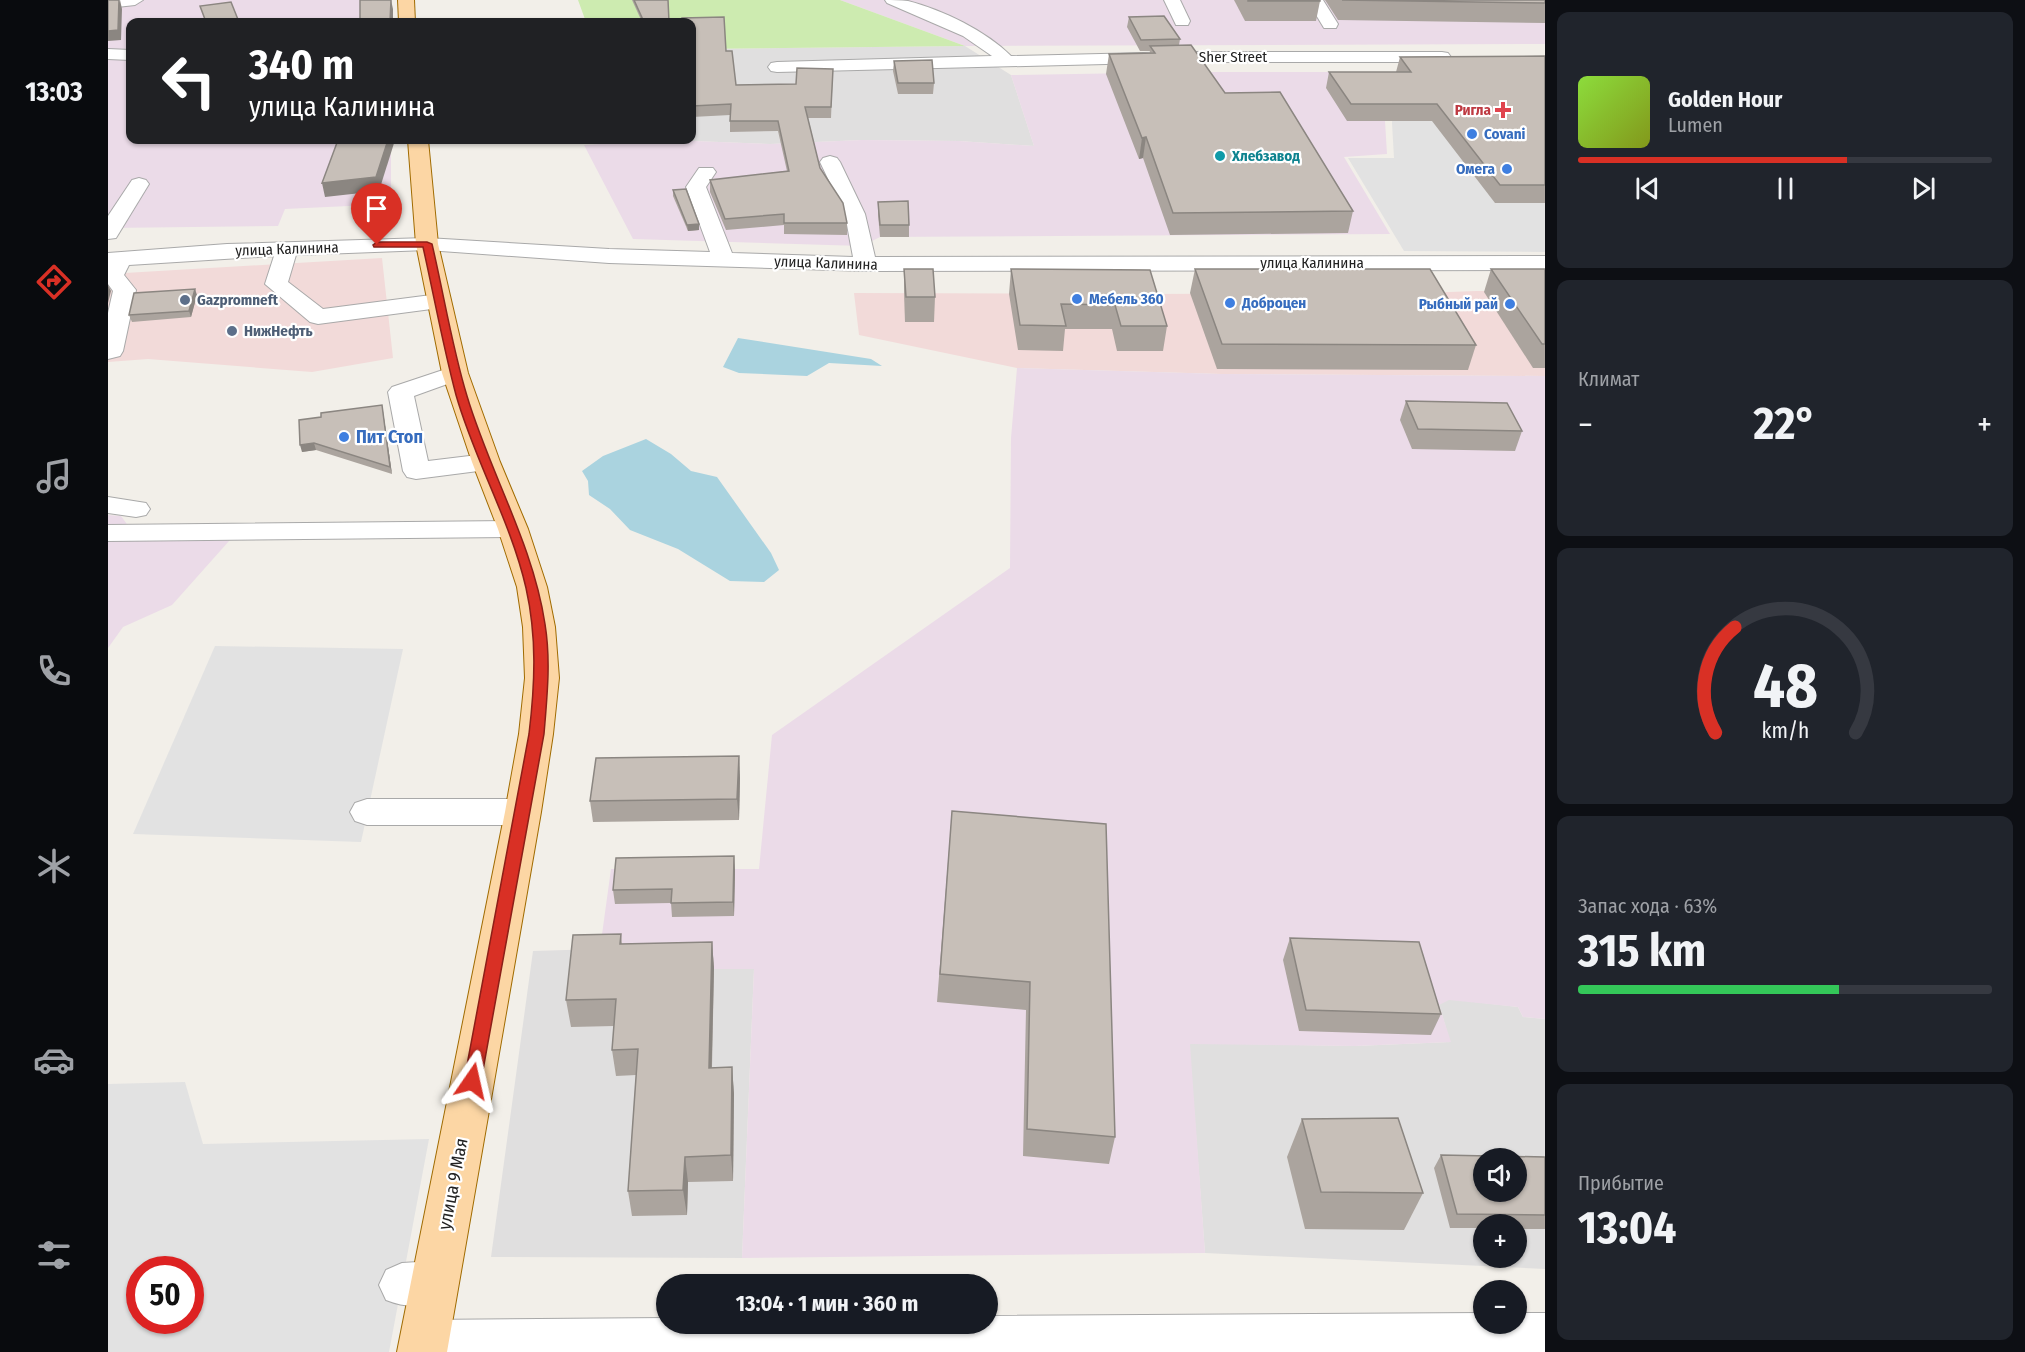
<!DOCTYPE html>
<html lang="ru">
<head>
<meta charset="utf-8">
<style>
  :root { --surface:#171b24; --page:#20242c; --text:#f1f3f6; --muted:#9ea1a6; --line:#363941; --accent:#d93025 }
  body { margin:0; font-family:"Fira Sans Condensed",sans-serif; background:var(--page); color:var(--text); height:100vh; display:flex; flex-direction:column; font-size:22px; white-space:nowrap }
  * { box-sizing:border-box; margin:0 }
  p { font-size:20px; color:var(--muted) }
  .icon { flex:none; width:33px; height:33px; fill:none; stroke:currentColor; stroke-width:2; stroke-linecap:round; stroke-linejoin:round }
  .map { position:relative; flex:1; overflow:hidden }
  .details { display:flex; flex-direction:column; gap:12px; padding:12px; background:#0d0f14; width:480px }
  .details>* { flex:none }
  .guide { position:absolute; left:18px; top:18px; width:570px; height:126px; border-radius:12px; box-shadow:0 2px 4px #0004; background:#202124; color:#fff; overflow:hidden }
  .fabs { position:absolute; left:1365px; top:1148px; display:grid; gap:12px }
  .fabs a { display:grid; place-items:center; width:54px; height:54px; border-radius:50%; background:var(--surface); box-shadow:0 2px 4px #0004; font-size:30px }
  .speed { position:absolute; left:18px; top:1256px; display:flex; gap:12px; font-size:30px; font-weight:700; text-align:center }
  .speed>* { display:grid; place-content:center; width:78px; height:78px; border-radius:50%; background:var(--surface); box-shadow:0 2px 4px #0004; line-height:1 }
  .speed .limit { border:9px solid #d22; background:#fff; color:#111 }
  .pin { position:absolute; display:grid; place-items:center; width:51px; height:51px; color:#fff; margin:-62px -26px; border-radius:50% 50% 50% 0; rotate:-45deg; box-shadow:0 0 6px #0007 }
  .pin .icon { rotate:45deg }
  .me { position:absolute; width:66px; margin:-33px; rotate:11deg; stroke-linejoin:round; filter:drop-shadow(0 0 4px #0008) }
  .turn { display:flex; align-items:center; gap:21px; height:126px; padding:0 24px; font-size:27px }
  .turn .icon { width:78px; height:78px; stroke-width:2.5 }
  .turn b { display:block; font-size:42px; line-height:51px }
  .big { font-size:45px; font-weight:700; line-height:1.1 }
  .details .widget { flex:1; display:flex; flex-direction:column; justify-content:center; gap:9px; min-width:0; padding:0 21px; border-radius:12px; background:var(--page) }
  .details .dial { align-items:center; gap:0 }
  .dial svg { height:156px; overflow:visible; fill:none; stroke:var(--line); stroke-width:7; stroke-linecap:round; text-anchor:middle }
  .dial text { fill:var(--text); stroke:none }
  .song { display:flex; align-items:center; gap:18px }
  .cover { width:72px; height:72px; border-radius:9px; background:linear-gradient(135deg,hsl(90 70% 55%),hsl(70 70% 35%)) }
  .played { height:6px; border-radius:3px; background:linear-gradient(90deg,var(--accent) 65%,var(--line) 65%) }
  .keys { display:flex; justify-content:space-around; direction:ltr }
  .heat { display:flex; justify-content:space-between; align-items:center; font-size:33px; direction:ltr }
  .charge { height:9px; border-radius:4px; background:linear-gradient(90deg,#34c759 63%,var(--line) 0) }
  .trip { position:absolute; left:548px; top:1274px; width:342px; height:60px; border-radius:30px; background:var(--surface); box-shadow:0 2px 4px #0004; font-weight:700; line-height:60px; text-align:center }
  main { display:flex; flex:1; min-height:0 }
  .menu { display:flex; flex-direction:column; width:108px; justify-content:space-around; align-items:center; background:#090b0e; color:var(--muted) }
  .menu .icon { width:42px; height:42px }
  .menu .on { color:var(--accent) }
  .menu b { font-size:27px; color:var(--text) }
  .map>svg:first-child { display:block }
  .residential { fill:#e0dfdf; fill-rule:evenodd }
  .commercial { fill:#f2dad9 }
  .industrial { fill:#ebdbe8 }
  .grass { fill:#cdebb0 }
  .parking { fill:#e2e2e2; fill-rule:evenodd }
  .water { fill:#aad3df }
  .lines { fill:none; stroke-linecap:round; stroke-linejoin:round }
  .minor-casing { stroke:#a9a9a9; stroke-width:2 }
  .major-casing { stroke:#a06b00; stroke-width:2 }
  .minor { fill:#fff; fill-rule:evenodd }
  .major { fill:#fcd6a4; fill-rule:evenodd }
  .wall { fill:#aba49e }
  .shaded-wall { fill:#8b8681 }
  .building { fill:#c7bfb8; stroke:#8b8681; stroke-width:1.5; fill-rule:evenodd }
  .route { fill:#d93025; stroke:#8d1f18; stroke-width:1.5 }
  .health-dot { fill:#e0444e; stroke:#fff; stroke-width:2 }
  .shop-dot { fill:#3f7fe0; stroke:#fff; stroke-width:2 }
  .culture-dot { fill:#0f9aa8; stroke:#fff; stroke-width:2 }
  .service-dot { fill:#5c6f8a; stroke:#fff; stroke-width:2 }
  .labels { text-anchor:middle; stroke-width:4.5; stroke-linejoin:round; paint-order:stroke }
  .far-street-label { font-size:15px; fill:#222; stroke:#fff }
  .far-health-label { font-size:15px; font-weight:bold; fill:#be3a42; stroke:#fff; text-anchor:end }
  .far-shop-label { font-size:15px; font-weight:bold; fill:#366cbe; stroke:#fff; text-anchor:start }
  .far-culture-label { font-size:15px; font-weight:bold; fill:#0d838f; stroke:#fff; text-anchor:start }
  .far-service-label { font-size:15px; font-weight:bold; fill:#4e5e75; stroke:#fff; text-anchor:start }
  .shop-label { font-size:18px; font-weight:bold; fill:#366cbe; stroke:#fff; text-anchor:start }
  .street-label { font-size:18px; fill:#222; stroke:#fff }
</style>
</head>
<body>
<main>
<nav class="menu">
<b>13:03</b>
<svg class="icon on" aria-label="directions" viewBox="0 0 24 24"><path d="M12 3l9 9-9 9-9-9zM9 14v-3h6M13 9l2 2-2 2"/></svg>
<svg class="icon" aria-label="music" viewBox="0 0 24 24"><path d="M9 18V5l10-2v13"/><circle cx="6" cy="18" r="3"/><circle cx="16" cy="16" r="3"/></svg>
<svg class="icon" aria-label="phone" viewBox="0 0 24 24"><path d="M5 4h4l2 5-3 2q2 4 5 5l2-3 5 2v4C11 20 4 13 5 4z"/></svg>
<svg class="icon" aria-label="climate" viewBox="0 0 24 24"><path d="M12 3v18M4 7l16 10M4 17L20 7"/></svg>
<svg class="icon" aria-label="car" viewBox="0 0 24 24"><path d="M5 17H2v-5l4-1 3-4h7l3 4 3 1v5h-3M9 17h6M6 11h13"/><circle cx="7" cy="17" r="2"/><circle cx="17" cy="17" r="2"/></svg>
<svg class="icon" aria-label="filters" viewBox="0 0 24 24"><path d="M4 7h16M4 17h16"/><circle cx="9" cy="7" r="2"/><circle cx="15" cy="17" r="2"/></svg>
</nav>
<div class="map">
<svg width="1437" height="1352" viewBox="0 0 1437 1352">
  <rect width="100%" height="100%" fill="#f2efe9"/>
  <!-- residential -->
  <g class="residential">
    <polygon points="857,46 903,75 926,146 851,141 754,140 662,144 560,140 584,140 584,49"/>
    <polygon points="492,949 584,969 646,969 634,1258 383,1257 425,951"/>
    <path d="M1341 999 1410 1007 1415 1017 1437 1019V1269L1097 1253 1081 1043 1247 1046 1342 1042 1331 1004ZM1376 1158H1408V1191H1376ZM1376 1224H1408V1257H1376Z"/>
  </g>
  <!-- commercial -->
  <g class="commercial">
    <polygon points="274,258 285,358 204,372 40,359 0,362 0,274"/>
    <polygon points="1368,291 1437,291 1437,376 1114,374 909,368 751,335 746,293 1039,294 1315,293"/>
  </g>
  <!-- industrial -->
  <g class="industrial">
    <polygon points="0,0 273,0 276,22 22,22 22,140 283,140 283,204 177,209 170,226 0,228"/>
    <polygon points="732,0 1437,0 1437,44 857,46"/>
    <polygon points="1086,72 1250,72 1277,121 1279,154 1236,157 1282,234 772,237 754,246 525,239 476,145 560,140 662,144 754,140 851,141 926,146 903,75"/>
    <polygon points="909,368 1114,374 1437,376 1437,1019 1415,1017 1410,1007 1341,1000 1331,1005 1343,1042 1247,1046 1082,1044 1097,1253 634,1258 646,969 584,969 492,949 503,869 651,869 664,735 902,568 903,438"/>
    <polygon points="0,515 13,516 21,527 129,525 121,541 64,605 15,627 0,648"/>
  </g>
  <!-- grass -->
  <polygon class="grass" points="470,0 732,0 857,46 584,49 584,22 478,22"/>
  <!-- parking -->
  <g class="parking">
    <polygon points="1288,73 1437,203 1437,252 1296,251 1240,158 1286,158 1284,123"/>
    <polygon points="107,646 295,649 253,842 25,834"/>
    <path d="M77 1082 95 1144 321 1139 281 1352H0V1084ZM32 1269H82V1320H32Z"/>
  </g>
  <!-- water -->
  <g class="water">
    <polygon points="630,338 763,359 774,366 721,363 699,376 631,373 615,367"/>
    <polygon points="538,439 563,454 583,471 609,477 663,553 671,570 656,582 622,581 570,549 522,530 502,509 481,495 480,481 474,471 495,456"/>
  </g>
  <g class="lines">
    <!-- minor casing -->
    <g class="minor-casing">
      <g id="minor">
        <polygon points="0,0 35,0 27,5 0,8"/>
        <path d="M777 0C784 0 793 0 800 1 835 10 878 31 903 56L1078 52H1334L1340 53 1343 57 1340 61 1334 62H1078L669 72 663 71 660 67 663 63 669 62 884 56 855 36 779 3Z"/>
        <polygon points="1056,0 1072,0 1082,21 1080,25 1068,25"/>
        <polygon points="1199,0 1215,0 1230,24 1228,28 1216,28"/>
        <polygon points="0,49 22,50 22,60 0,59"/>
        <polygon points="722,156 729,158 732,162 757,214 767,257 1437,256 1437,270 758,271 501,263 319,250 188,255 180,282 215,309 331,294 339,296 342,301 339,306 331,308 210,324 202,322 157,284 166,256 21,265 16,275 28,290 15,351 12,356 0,359 0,313 5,291 0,284 0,253 119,244 319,238 501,249 602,252 578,187 591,168 605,168 608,172 598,187 624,253 745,257 737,214 712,162 715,158"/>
        <polygon points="31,178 38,180 41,184 8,238 0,239 0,216 24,180"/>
        <polygon points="347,366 356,368 359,373 356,378 306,396 320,461 378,454 387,456 391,462 387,468 378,470 308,479 299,477 295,471 280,392 284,387"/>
        <polygon points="0,497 38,503 42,509 38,515 28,517 0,513"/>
        <polygon points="405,521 415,523 419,529 415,535 405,537 0,541 0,525"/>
        <polygon points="259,799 415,799 427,803 432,812 427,821 415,825 259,825 247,821 242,812 247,803"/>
        <path d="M326 1261 342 1268 349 1283 342 1298C320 1307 300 1309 278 1300L271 1285 278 1270 294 1263Z"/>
        <polygon points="1376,1313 1376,1323 1408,1323 1408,1313 1437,1313 1437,1352 296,1352 293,1343 299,1327 316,1320 558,1318 558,1323 879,1323 879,1316"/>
      </g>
    </g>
    <!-- major casing -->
    <g class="major-casing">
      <g id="major">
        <polygon points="290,0 306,0 307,22 291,22"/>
        <polygon points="300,140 320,140 330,244 360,373 392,462 420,529 439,587 447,627 451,678 445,734 433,812 339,1352 289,1352 397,812 411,734 417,678 415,627 409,587 390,529 364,462 334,373 308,244"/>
      </g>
    </g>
    <!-- minor -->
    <use href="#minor" class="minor"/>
    <!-- major -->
    <use href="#major" class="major"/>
  </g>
  <!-- wall -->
  <g class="wall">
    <polygon points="524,0 560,0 561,22 534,22"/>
    <polygon points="1126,0 1212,0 1212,1 1208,21 1137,21"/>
    <polygon points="1217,0 1437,0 1437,23 1230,20"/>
    <polygon points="1021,17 1072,39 1071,45 1117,93 1245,211 1240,233 1062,235 1035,158 1031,159 998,74 1001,54 1041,54 1042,51 1032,51 1019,27"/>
    <polygon points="584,22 618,51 628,85 688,84 725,69 723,118 700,118 712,168 739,223 739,235 676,234 676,225 618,230 602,192 602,180 679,171 670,131 622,132 622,115 584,117"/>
    <polygon points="1437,56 1437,203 1387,203 1324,121 1239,121 1218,88 1221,72 1288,72 1292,57"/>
    <polygon points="786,61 826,83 825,94 790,94 785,71"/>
    <polygon points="565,190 591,224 591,230 580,231 565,196"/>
    <polygon points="770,202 801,225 801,237 772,237 770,214"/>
    <polygon points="796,269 827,297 826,322 797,322 796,293"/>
    <polygon points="903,269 1042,270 1059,326 1055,351 1009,351 1004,329 957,329 955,351 910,350 901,294"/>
    <polygon points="1087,269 1368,345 1360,370 1109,369 1082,293"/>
    <polygon points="1383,269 1437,269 1437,368 1425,368 1376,292"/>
    <polygon points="89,295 83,317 24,322 21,315"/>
    <polygon points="1298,401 1414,431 1407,451 1304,449 1292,420"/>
    <polygon points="274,405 284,474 208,450 194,452 213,417"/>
    <polygon points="631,756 632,778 631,820 485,822 482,801"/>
    <polygon points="844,811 1007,1137 1001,1164 915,1156 918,1010 829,1002"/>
    <polygon points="626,856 627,871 626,916 564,917 563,903 507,904 505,890"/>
    <polygon points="513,934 514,944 604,942 606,968 604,1068 624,1067 626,1094 625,1181 580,1182 579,1215 524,1216 520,1191 528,1075 508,1076 504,1050 506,1026 463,1027 458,1000"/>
    <polygon points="1182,938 1333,1014 1323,1035 1191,1031 1175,960"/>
    <polygon points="1194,1119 1315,1193 1296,1230 1197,1229 1179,1157"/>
    <polygon points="1333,1155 1437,1157 1437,1229 1408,1229 1408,1224 1376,1224 1376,1228 1342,1228 1326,1168"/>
  </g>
  <!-- shaded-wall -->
  <g class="shaded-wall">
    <polygon points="12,0 14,9 13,40 0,41 0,31"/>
    <polygon points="283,0 285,9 285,22 282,22"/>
    <polygon points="1038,137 1035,158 1031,159 1034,138"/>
    <polygon points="280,140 287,140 271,191 217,197 214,183"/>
    <polygon points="591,224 591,230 580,231 579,225"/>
    <polygon points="0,285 3,291 0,303"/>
    <polygon points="87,289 89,295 83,317 81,311"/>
    <polygon points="274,405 275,411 284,474 282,467"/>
    <polygon points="206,443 208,450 194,452 192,445"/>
    <polygon points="631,756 632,778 631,820 629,799"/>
    <polygon points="626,856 627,871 626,916 625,902"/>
    <polygon points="604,942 606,968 603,1094 601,1068"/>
    <polygon points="624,1067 626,1094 625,1181 623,1155"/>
    <polygon points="577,1157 580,1182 579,1215 575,1190"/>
  </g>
  <!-- building -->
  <g class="building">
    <polygon points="0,0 11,0 10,30 0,31"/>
    <polygon points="252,0 283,0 282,22 252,22"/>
    <polygon points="526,0 560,0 561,22 536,22"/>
    <rect x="1140" y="0" width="72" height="1"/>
    <polygon points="1234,0 1437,0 1437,3"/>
    <polygon points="123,2 131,22 98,22 92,6"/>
    <polygon points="1056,16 1072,39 1033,40 1021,17"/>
    <polygon points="616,17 618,51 624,51 628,85 688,84 689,68 725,69 723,107 697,107 712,168 735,203 739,223 676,223 676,214 617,219 602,180 681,171 670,121 622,121 623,104 584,106 584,22 574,22 574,18"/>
    <polygon points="1083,45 1117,93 1172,92 1245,211 1065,213 1038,137 1034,138 1001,54 1047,53 1042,46"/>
    <polygon points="1437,56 1437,185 1392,185 1329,104 1243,104 1221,72 1303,72 1292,57"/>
    <polygon points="824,60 826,83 790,83 786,61"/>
    <polygon points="230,140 280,140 268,177 214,183"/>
    <polygon points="578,189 591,224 579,225 565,190"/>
    <polygon points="800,201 801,225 772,225 770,202"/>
    <polygon points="796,269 825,269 827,297 798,297"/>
    <polygon points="903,269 1042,270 1059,326 1013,326 1007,305 953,304 958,326 912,325"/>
    <polygon points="1087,269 1322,269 1368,345 1114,344"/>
    <polygon points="1383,269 1437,269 1437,344 1434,344"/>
    <polygon points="87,289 81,311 21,315 26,293"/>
    <polygon points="1298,401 1399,403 1414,431 1310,429"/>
    <polygon points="274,405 282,467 206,443 192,445 191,420 213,417 213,413"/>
    <polygon points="631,756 629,799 482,801 488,758"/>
    <polygon points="844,811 998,824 1007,1137 919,1129 922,982 832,974"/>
    <polygon points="626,856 625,902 563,903 564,889 505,890 508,858"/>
    <polygon points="513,934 512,944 604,942 601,1068 624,1067 623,1155 577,1157 575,1190 520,1191 530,1049 504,1050 508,999 458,1000 465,935"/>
    <polygon points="1182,938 1311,942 1333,1014 1198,1010"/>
    <polygon points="1290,1118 1315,1193 1213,1192 1194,1119"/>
    <path d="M1333 1155 1437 1157V1215L1349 1214ZM1376 1158H1408V1191H1376Z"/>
  </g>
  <!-- route -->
  <path class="route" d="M269 242H319L324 244C336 295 344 347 359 396 382 473 425 544 437 624 443 661 439 697 436 734L373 1081 371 1087 364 1089 358 1087 356 1081 421 734C427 684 429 637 418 588 403 522 366 459 348 395 335 346 326 296 315 247H266L265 245Z"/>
  <!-- markers -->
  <path class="health-dot" d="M1392 101h6v6h6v6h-6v6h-6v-6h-6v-6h6z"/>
  <g class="shop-dot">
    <circle cx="1364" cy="134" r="6"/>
    <circle cx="1399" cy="169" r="6"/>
    <circle cx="969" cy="299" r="6"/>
    <circle cx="1122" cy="303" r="6"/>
    <circle cx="1402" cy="304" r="6"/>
    <circle cx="236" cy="437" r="6"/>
  </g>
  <circle class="culture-dot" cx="1112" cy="156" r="6"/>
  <g class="service-dot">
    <circle cx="77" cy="300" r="6"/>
    <circle cx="124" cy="331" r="6"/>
  </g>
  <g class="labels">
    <!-- far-street labels -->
    <g class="far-street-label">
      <text x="1125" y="62">Sher Street</text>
      <text transform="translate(179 249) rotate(-2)" y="5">улица Калинина</text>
      <text transform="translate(718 263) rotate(2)" y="5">улица Калинина</text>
      <text x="1204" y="268">улица Калинина</text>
    </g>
    <!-- far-health labels -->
    <g class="far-health-label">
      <text x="1383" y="115">Ригла</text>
    </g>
    <!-- far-shop labels -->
    <g class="far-shop-label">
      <text x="1376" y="139">Covani</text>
      <text x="1387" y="174" text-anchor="end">Омега</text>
      <text x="981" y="304">Мебель 360</text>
      <text x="1134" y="308">Доброцен</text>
      <text x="1390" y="309" text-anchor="end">Рыбный рай</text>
    </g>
    <!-- far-culture labels -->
    <g class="far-culture-label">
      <text x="1124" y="161">Хлебзавод</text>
    </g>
    <!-- far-service labels -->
    <g class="far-service-label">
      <text x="89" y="305">Gazpromneft</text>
      <text x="136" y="336">НижНефть</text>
    </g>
    <!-- shop labels -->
    <g class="shop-label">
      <text x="248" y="443">Пит Стоп</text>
    </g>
    <!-- street labels -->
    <g class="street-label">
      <text transform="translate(345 1184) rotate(-79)" y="6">улица 9 Мая</text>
    </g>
  </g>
</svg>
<div class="fabs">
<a><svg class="icon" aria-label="sound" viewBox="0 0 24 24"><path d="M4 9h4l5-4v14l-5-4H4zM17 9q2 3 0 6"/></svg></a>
<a>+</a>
<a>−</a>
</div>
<div class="speed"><div class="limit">50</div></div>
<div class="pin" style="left:269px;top:245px;background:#d93025"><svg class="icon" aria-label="arrive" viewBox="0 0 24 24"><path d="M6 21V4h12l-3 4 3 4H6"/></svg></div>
<svg class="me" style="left:364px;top:1081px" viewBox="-20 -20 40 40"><path d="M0-17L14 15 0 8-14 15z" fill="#d93025" stroke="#fff" stroke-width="4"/></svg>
<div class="trip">13:04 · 1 мин · 360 m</div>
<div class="guide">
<div class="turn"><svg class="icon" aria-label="left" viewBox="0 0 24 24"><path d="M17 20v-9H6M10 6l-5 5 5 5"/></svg><div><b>340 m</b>улица Калинина</div></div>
</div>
</div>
<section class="details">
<div class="widget">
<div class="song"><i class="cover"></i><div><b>Golden Hour</b><p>Lumen</p></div></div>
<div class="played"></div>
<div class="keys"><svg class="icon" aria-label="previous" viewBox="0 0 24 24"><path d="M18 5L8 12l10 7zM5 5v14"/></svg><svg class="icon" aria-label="pause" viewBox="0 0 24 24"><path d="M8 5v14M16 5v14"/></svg><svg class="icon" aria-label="next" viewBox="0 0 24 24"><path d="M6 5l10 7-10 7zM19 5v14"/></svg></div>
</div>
<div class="widget"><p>Климат</p>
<div class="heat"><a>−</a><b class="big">22°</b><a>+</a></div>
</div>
<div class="widget dial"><svg viewBox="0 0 100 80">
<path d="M14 69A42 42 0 1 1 86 69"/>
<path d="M14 69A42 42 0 0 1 24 15" stroke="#d93025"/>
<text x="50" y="56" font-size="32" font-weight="700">48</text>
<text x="50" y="72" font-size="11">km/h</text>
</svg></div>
<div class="widget"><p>Запас хода · 63%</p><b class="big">315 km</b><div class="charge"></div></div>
<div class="widget"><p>Прибытие</p><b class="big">13:04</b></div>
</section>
</main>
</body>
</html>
